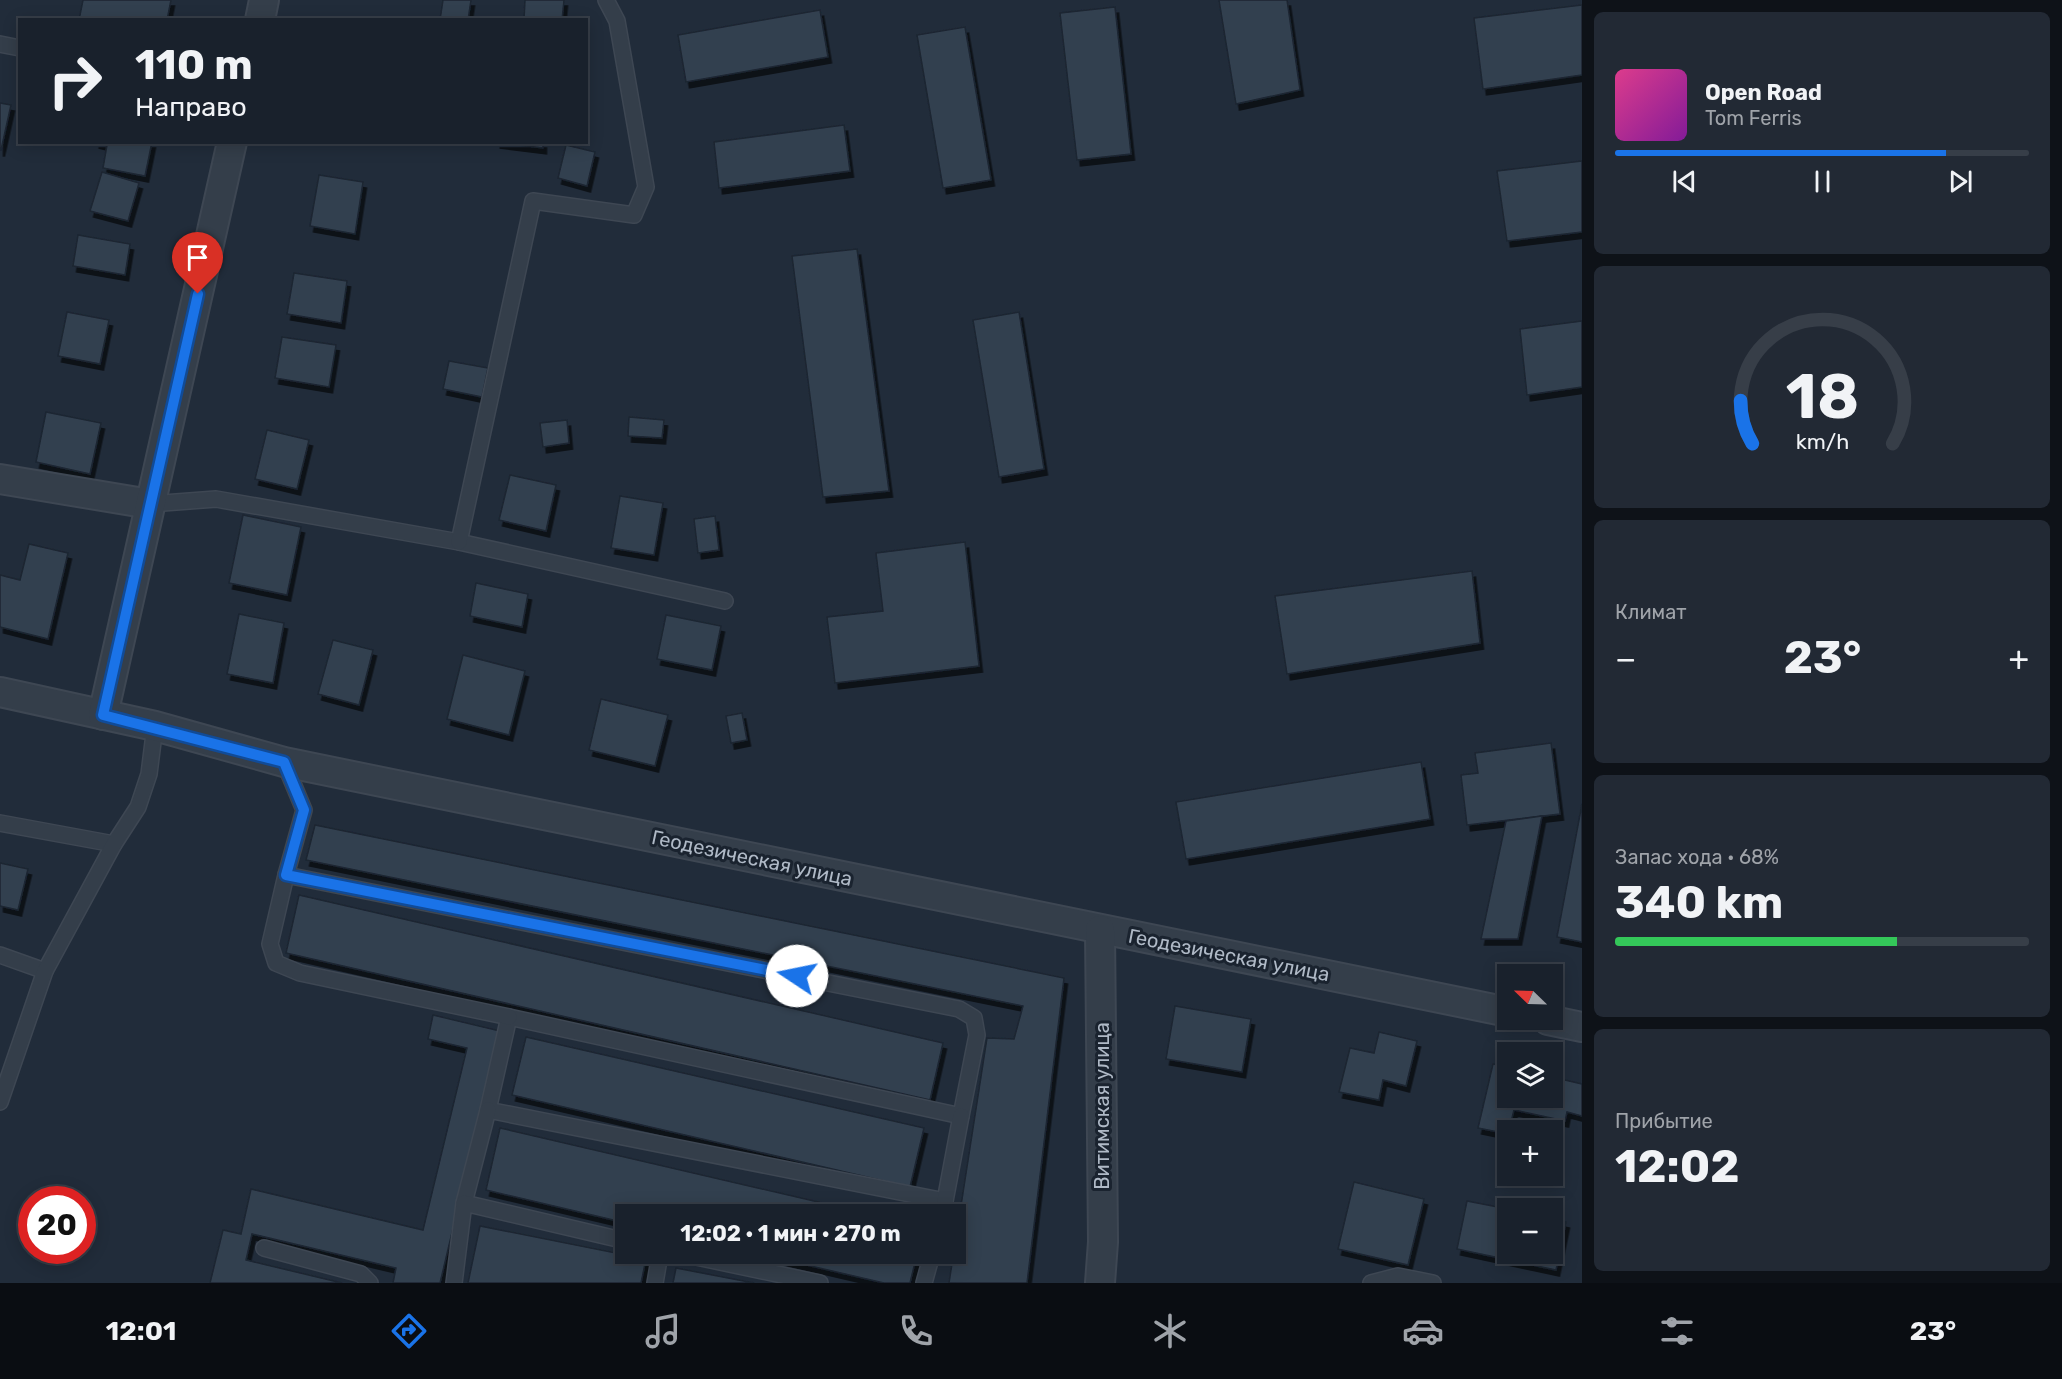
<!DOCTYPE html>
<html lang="ru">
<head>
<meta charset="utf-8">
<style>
  :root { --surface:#19212c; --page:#222934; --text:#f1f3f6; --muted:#9fa3a9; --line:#373e48; --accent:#1a73e8 }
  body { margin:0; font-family:Rubik,sans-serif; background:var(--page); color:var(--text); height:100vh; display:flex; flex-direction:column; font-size:22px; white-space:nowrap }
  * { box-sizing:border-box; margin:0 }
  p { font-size:20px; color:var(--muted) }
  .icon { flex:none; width:33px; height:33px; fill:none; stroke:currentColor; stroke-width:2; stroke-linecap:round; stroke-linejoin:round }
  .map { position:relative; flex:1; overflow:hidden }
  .side { display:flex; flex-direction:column; gap:12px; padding:12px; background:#0e1218; width:480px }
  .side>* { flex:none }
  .top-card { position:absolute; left:18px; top:18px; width:570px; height:126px; border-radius:0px; box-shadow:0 3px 15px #0003,0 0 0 2px var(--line); background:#19212c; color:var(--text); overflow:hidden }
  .needle { width:39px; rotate:293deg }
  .controls { position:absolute; left:1497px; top:964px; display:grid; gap:12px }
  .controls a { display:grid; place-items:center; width:66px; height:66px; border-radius:0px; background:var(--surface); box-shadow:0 3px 15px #0003,0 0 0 2px var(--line); font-size:30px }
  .speed { position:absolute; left:18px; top:1186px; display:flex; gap:12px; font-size:30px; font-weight:700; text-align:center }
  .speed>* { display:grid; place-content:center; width:78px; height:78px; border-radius:50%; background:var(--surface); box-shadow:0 3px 15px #0003,0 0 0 2px var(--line); line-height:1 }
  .speed .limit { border:9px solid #d22; background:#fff; color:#111 }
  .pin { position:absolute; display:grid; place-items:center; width:51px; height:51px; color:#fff; margin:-62px -26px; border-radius:50% 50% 50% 0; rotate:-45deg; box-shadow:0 0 6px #0007 }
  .pin .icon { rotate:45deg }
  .me { position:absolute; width:66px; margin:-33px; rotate:281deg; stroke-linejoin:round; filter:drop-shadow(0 0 4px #0008) }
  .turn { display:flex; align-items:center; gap:21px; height:126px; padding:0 18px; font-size:27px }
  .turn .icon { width:78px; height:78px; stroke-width:2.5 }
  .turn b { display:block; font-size:42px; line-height:51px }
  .big { font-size:45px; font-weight:700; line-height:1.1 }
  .side .card { flex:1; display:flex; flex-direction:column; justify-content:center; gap:9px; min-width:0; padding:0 21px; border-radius:9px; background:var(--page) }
  .side .dial { align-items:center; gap:0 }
  .dial svg { height:156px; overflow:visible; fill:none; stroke:var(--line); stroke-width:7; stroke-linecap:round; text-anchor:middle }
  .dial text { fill:var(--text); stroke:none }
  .song { display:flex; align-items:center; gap:18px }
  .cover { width:72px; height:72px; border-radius:9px; background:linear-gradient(135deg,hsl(330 70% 55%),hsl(290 70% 35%)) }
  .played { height:6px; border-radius:3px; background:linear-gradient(90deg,var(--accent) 80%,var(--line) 80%) }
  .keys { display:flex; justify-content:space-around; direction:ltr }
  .heat { display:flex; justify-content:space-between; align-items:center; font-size:33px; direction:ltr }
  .charge { height:9px; border-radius:4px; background:linear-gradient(90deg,#34c759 68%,var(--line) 0) }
  .trip { position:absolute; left:615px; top:1204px; width:351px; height:60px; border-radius:0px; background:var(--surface); box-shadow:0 3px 15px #0003,0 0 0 2px var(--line); font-weight:700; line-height:60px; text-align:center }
  .menu { display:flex; height:96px; justify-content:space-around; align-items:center; background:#0a0d12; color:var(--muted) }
  .menu .icon { width:42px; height:42px }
  .menu .selected { color:var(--accent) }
  .menu b { font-size:27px; color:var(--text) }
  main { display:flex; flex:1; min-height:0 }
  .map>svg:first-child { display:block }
  .building { fill:#334050; stroke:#1c2531; stroke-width:1.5; filter:url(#shadow) }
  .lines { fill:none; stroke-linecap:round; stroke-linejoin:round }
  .service-casing { stroke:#3e4753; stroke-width:18 }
  .minor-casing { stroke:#3e4753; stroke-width:32 }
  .service { stroke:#343e4a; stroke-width:15 }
  .minor { stroke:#343e4a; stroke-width:28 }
  .route-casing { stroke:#114b97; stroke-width:15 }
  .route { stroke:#1a73e8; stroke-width:10 }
  .labels { text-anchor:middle; stroke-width:6; stroke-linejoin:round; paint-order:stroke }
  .street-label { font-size:20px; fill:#afb9c6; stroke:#1a232f }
</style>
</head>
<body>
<main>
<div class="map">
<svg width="1582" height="1283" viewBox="0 0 1582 1283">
  <defs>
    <filter id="shadow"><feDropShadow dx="3.5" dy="6" stdDeviation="0" flood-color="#0009"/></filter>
  </defs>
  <rect width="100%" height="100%" fill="#212c3a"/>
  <!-- building -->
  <g class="building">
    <polygon points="83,0 171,0 167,20 79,20"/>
    <polygon points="443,0 471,0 468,20 440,20"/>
    <polygon points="525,0 564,0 562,20 524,20"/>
    <polygon points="1219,0 1287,0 1300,90 1236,104"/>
    <polygon points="1582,5 1582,75 1483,89 1474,18"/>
    <polygon points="1115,7 1131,154 1077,160 1060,13"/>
    <polygon points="820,10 828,57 686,82 678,35"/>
    <polygon points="965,27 991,180 943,188 917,35"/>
    <polygon points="0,103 11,105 1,150 0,150"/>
    <polygon points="844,125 850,171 719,188 714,142"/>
    <polygon points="95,142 152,142 145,176 103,168 107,145"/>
    <polygon points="496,142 543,142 543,148"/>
    <polygon points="566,145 595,152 587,186 558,178"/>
    <polygon points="1582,161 1582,232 1507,241 1497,171"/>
    <polygon points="102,172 139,183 128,221 90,211"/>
    <polygon points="319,175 363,182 355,234 310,226"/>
    <polygon points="78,235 130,244 125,275 73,266"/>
    <polygon points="857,249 889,491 823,497 792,256"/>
    <polygon points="294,273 347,281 341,323 287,314"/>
    <polygon points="67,312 109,320 100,364 58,356"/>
    <polygon points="1019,312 1044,469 999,477 973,320"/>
    <polygon points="1582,321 1582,387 1527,395 1520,329"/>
    <polygon points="282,337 336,345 329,387 275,378"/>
    <polygon points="449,361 488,368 482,397 443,389"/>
    <polygon points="46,412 101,423 90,474 36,462"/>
    <polygon points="629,417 664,420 662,438 628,436"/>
    <polygon points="567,420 569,443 543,447 540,423"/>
    <polygon points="267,430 309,440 297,489 255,479"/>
    <polygon points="510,475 556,485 546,531 499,520"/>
    <polygon points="620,496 663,503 654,555 611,548"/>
    <polygon points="243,515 301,527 287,595 229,583"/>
    <polygon points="715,516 719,550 698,553 694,519"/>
    <polygon points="965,542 979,666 835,683 827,617 883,611 876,553"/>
    <polygon points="29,544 68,553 48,639 0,627 0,575 20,580"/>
    <polygon points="1472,571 1480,643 1287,674 1275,596"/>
    <polygon points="476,583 528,594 522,627 470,616"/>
    <polygon points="239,614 284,623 273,683 227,674"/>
    <polygon points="666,615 721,626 712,670 657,659"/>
    <polygon points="333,640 373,650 359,705 318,694"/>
    <polygon points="463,655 525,671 509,735 447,719"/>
    <polygon points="601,699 668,715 655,766 589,750"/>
    <polygon points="742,713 747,740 731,743 726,716"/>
    <polygon points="1551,743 1560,814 1467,825 1461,775 1478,773 1475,753"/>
    <polygon points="1421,762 1430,819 1186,859 1176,802"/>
    <polygon points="1582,804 1582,942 1557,937"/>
    <polygon points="1542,816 1518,939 1481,939 1506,821"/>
    <polygon points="315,825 1064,978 1027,1283 949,1283 987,1038 1014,1039 1023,1006 306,860"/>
    <polygon points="0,863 28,869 18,910 0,906"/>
    <polygon points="299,895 943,1043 930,1100 286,953"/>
    <polygon points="1175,1006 1251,1019 1242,1072 1166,1059"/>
    <polygon points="433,1015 500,1031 440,1283 393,1283 396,1268 252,1234 246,1260 342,1283 210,1283 223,1230 241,1234 251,1189 423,1230 467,1048 428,1039"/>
    <polygon points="1379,1032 1417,1041 1406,1086 1383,1080 1379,1100 1339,1092 1350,1048 1374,1053"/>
    <polygon points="526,1037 924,1128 910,1187 512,1095"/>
    <polygon points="1493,1064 1508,1067 1508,1098 1552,1098 1552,1077 1582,1084 1582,1116 1567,1112 1565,1121 1514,1110 1508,1134 1478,1128"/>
    <polygon points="500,1128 874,1215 626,1215 626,1223 486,1190"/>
    <polygon points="1354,1182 1424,1199 1408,1265 1338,1249"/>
    <polygon points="1467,1201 1508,1209 1508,1254 1552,1254 1552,1219 1566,1222 1556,1270 1457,1249"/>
    <polygon points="480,1226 646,1259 641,1283 468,1283"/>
    <polygon points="759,1254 917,1254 910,1283 884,1283"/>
    <polygon points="676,1268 754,1283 673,1283"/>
  </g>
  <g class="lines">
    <!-- service casing -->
    <g class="service-casing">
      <g id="service">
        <polyline points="0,44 20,48"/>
        <polyline points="150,504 216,499 459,542 725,601"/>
        <polyline points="459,542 533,201 634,215 646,187 617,21 606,0"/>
        <polyline points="284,762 304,810 286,875 959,1009 974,1018 977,1035 961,1116 509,1017 488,1110 945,1201 942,1215"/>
        <polyline points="0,823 114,844"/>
        <polyline points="286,875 270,944 276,963 300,973 509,1017"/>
        <polyline points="0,955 45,971"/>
        <polyline points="0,1102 45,971 114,844 138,807 149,774 155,726"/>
        <polyline points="945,1201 961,1116"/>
        <polyline points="464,1203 488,1110"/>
        <polyline points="264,1248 361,1274 370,1283"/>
        <polyline points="682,1254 820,1283"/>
        <polyline points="454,1283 464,1203 626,1241"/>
        <polyline points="655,1283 660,1254"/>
        <polyline points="924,1283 932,1254"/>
        <polyline points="1371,1283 1398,1276 1433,1283"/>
      </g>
    </g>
    <!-- minor casing -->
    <g class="minor-casing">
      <g id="minor">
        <polyline points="260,20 264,0"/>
        <polyline points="0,479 150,504"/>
        <polyline points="0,692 155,726 284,762 1508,1012"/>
        <polyline points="103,715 232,142"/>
        <polyline points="1548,1020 1582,1027"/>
        <polyline points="1100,1283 1103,1242 1100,930"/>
      </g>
    </g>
    <!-- service -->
    <use href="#service" class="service"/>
    <!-- minor -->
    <use href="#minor" class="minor"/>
  </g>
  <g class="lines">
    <!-- route casing -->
    <g class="route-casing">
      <polyline id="route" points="198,294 103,715 284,762 304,810 286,875 797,976"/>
    </g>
    <!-- route -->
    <use href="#route" class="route"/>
  </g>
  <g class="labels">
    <!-- street labels -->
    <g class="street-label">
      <text transform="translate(752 858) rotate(12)" y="7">Геодезическая улица</text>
      <text transform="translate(1229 955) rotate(11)" y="7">Геодезическая улица</text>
      <text transform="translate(1102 1106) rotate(-90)" y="7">Витимская улица</text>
    </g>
  </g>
</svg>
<div class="controls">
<a><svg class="needle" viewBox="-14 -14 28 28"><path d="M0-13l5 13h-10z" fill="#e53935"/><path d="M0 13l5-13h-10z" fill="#9fa3a9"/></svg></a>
<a><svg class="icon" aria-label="layers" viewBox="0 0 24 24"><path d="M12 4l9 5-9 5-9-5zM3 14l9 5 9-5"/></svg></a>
<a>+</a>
<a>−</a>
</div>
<div class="speed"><div class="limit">20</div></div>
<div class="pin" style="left:198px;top:294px;background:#d93025"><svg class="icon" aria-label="arrive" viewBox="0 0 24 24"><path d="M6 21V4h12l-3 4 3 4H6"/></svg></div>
<svg class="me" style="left:797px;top:976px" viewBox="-20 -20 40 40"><circle r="19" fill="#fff"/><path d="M0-13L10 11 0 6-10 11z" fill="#1a73e8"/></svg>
<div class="trip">12:02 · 1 мин · 270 m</div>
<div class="top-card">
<div class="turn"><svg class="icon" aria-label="right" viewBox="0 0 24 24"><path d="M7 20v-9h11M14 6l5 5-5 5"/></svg><div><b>110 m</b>Направо</div></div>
</div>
</div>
<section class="side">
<div class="card">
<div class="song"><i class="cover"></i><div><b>Open Road</b><p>Tom Ferris</p></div></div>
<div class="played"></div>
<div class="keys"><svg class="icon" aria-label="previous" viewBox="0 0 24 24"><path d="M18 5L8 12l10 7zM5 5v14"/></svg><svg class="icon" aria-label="pause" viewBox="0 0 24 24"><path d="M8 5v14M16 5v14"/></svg><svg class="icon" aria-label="next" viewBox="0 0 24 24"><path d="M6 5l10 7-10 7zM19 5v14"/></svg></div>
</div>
<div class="card dial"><svg viewBox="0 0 100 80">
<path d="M14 69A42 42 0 1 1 86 69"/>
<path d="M14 69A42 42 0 0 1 8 47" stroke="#1a73e8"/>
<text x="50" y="56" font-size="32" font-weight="700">18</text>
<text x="50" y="72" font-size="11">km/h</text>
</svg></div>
<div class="card"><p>Климат</p>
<div class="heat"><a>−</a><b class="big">23°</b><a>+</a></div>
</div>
<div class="card"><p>Запас хода · 68%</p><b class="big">340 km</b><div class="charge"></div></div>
<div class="card"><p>Прибытие</p><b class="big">12:02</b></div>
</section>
</main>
<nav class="menu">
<b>12:01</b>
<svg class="icon selected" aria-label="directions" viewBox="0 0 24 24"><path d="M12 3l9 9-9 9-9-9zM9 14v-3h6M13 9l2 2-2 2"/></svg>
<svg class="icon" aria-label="music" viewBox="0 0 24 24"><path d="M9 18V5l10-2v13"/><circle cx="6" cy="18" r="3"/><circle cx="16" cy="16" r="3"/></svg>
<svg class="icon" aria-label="phone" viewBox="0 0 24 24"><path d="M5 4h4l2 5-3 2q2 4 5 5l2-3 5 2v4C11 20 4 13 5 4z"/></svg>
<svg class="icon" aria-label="climate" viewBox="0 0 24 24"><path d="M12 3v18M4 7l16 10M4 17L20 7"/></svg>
<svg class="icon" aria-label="car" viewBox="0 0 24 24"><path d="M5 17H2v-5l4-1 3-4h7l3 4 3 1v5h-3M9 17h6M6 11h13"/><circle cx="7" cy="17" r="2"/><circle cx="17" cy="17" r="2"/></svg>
<svg class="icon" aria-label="filters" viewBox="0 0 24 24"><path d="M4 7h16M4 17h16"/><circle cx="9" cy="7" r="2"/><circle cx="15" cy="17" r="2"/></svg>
<b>23°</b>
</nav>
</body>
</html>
